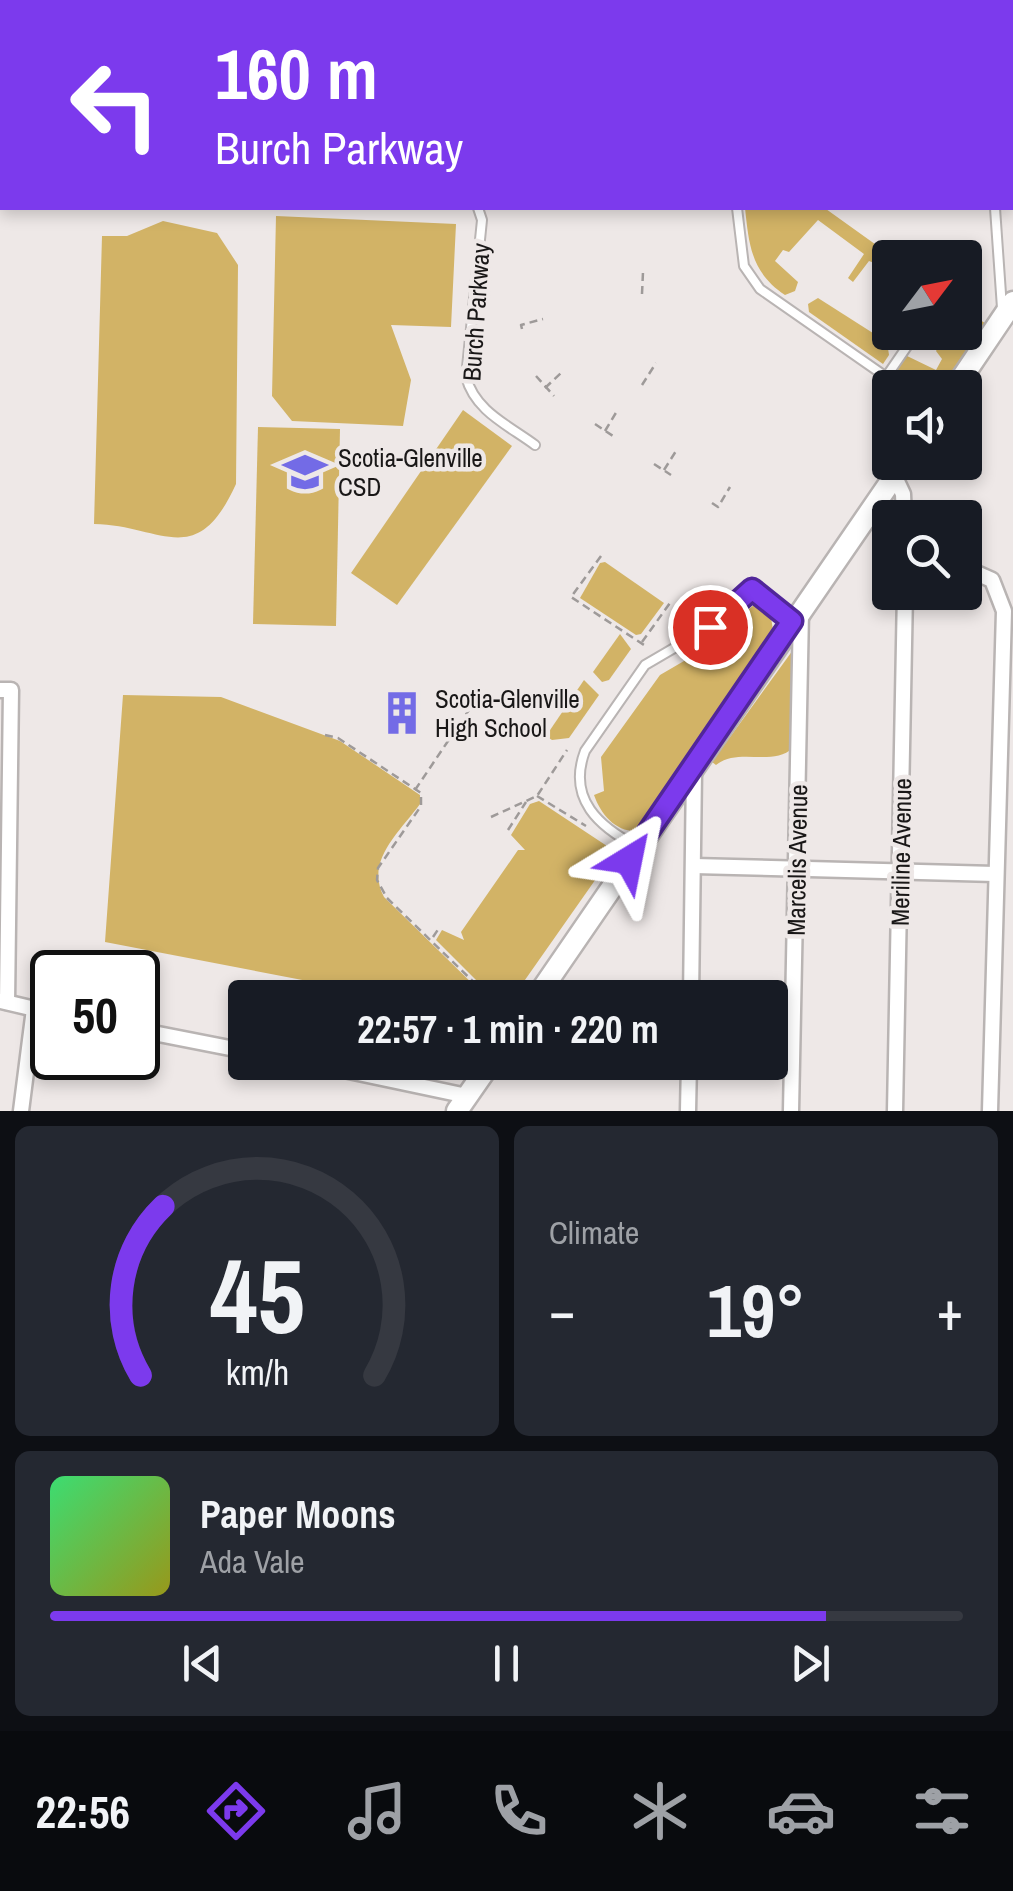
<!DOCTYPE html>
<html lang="en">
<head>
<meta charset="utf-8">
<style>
  :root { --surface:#171b24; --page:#242831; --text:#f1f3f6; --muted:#9ea1a6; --line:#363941; --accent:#7c3aed }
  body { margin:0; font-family:"Archivo Narrow",sans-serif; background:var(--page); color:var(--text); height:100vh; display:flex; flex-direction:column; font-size:38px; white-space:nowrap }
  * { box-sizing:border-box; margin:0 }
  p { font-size:32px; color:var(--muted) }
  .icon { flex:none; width:55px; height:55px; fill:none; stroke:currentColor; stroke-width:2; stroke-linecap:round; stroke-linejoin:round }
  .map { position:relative; height:1111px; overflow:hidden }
  .sheet { display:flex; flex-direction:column; gap:15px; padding:15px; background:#0d0f14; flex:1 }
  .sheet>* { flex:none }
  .guide { position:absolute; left:0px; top:0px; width:1015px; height:210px; box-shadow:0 5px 15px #0003; background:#7c3aed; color:#fff; overflow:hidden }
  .needle { width:65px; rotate:58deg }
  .controls { position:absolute; left:872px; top:240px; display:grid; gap:20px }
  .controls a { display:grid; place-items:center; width:110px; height:110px; border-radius:10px; background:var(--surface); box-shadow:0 5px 15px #0003; font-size:50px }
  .speed { position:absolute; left:30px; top:950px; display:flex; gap:20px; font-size:50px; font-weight:700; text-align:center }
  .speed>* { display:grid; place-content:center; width:130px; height:130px; border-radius:50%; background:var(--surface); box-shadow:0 5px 15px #0003; line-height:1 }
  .speed .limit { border:5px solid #111; border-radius:15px; background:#fff; color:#111 }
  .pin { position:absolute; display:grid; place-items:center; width:85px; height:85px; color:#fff; margin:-42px; border:5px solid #fff; border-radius:50%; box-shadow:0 2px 10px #0007 }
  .me { position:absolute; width:110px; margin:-55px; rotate:35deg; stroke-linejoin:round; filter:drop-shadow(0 0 8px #0008) }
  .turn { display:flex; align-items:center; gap:35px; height:210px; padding:0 50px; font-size:45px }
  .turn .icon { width:130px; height:130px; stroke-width:2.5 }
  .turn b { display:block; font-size:70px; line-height:85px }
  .big { font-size:75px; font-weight:700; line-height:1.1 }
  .sheet .card { flex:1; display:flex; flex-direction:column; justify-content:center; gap:15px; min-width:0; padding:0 35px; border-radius:15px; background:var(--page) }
  .sheet .dial { align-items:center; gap:0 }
  .dial svg { height:260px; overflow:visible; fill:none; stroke:var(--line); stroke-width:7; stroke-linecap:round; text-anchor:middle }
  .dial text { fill:var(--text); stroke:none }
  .song { display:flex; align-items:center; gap:30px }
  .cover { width:120px; height:120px; border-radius:15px; background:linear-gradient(135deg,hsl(140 70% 55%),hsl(60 70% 35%)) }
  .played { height:10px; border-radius:5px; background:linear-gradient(90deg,var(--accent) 85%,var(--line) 85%) }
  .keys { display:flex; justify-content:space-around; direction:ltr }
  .heat { display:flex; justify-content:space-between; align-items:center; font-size:55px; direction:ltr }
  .sheet .tiles { flex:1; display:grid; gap:15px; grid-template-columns:1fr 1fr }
  .card:last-child { grid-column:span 2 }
  .trip { position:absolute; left:228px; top:980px; width:560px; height:100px; border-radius:10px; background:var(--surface); box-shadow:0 5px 15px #0003; font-weight:700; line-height:100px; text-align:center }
  .tabs { display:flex; height:160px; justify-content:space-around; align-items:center; background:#090b0e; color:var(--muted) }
  .tabs .icon { width:70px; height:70px }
  .tabs .current { color:var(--accent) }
  .tabs b { font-size:45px; color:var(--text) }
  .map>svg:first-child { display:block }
  .green { fill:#d2b366 }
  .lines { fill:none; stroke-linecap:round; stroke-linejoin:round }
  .service-casing { stroke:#b9b4b3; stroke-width:12 }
  .minor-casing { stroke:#b9b4b3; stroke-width:19 }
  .secondary-casing { stroke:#b9b4b3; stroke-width:25 }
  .path { stroke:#9e9a99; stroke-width:2.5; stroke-dasharray:8 5; stroke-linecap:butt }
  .service { stroke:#fff; stroke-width:8 }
  .minor { stroke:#fff; stroke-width:14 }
  .secondary { stroke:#fff; stroke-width:20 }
  .rail-casing { stroke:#8e8a89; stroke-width:8 }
  .rail { stroke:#eee8e7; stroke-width:4; stroke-dasharray:11; stroke-linecap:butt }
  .route-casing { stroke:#51269a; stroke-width:25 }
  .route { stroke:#7c3aed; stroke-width:18 }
  .labels { text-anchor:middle; stroke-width:9; stroke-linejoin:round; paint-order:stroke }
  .street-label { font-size:25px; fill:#191717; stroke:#eee8e7 }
  .poi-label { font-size:25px; fill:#191717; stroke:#eee8e7; text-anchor:start }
</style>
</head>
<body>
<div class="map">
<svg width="1013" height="1111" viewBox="0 0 1013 1111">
  <rect width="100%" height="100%" fill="#eee8e7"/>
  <!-- green -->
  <g class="green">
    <path d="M745 208 826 209 893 257 890 269 869 261 853 282 848 278 864 254 818 220 789 252 783 250 775 261 798 282 795 291 785 295C751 272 749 245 745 208Z"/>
    <polygon points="276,216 456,224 451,327 391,325 411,380 403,426 292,421 272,396"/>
    <path d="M163 221 217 233 238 265 236 484C196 572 162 525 94 524L102 236H127Z"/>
    <polygon points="818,298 887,342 889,355 883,364 809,312 808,304"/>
    <polygon points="965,309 986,324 947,381 923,385 893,371 905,355 936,370 942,359 936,351 946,333 965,332"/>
    <polygon points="463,410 512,446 397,605 351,573"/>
    <polygon points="258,427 340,429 336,626 253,624"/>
    <polygon points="605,562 664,603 641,634 636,635 580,598 600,563"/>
    <path d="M754 605 770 611 773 630 637 831C616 832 601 815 594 795L604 791 601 757 660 675 696 654 695 645 715 636Z"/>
    <polygon points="620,634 631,649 609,680 602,682 593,672"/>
    <path d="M793 650V748C772 767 738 747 716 765L712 762Z"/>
    <polygon points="584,680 599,695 569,738 552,740 546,736"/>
    <path d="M123 695 221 697 340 741 420 795V804C398 834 365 861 384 897L486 997H391L105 942Z"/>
    <polygon points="539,801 613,850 612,856 513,997 493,997 436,940 442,930 464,940 461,932 518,850 525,850 511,835 530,804"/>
  </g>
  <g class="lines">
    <!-- service casing -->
    <g class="service-casing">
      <g id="service">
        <polyline points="61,0 61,2"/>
        <polyline points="232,0 232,2"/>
        <polyline points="396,0 396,2"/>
        <polyline points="723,0 723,2"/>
        <polyline points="978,0 978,2"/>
        <path d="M478 208 482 220 466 377C475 411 508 425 535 445"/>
        <polyline points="737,208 744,266 760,289 902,388"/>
        <polyline points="995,208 1002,308"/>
        <polyline points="886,377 908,345"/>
        <path d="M638 847C599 827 567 799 585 751L645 665 710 627 752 589 792 621"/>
      </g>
    </g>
    <!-- minor casing -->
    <g class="minor-casing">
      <g id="minor">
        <polyline points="895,477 903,494 904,518"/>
        <polyline points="965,568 992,580 1004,611 990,1111"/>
        <polyline points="0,690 11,690 7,1002"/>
        <polyline points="694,866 995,874"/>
        <polyline points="691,998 694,771"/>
        <polyline points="1,1001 52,1013"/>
        <polyline points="138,1030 245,1051"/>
        <polyline points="306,1062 467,1096"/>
        <polyline points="21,1111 34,1009"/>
        <polyline points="688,1111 689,1062"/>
        <polyline points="791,1111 801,612"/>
        <polyline points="895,1111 905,592"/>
      </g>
    </g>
    <!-- secondary casing -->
    <g class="secondary-casing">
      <g id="secondary">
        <polyline points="955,388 1013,302"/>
        <polyline points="536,998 904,462"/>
        <polyline points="457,1111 491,1062"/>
      </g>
    </g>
    <!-- path -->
    <g class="path">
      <polyline points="642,294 643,272"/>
      <polyline points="522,329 521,325 543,319"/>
      <polyline points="536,376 554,396"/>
      <polyline points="642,385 656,363"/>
      <polyline points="545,388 561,373"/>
      <polyline points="595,424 613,436"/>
      <polyline points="605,431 617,411"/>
      <polyline points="654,464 671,475"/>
      <polyline points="664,470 676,451"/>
      <polyline points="712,503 718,507 730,487"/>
      <polyline points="601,556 571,597 644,645"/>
      <polyline points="642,642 670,603"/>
      <polyline points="325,735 338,738 421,793 421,806 378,868 377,880 387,898 490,998"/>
      <polyline points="415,790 473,704"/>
      <polyline points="537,796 586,826"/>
      <polyline points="491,817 537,796 567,750"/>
      <polyline points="508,830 526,802"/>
      <polyline points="433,937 439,928"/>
    </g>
    <!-- service -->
    <use href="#service" class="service"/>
    <!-- minor -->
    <use href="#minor" class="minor"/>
    <!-- secondary -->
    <use href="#secondary" class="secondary"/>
    <!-- rail casing -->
    <g class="rail-casing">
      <g id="rail">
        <polyline points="1011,0 1011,2"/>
        <polyline points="1012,20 1013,28"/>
      </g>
    </g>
    <!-- rail -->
    <use href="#rail" class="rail"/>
  </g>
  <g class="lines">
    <!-- route casing -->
    <g class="route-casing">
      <polyline id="route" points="629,860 792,621 752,589 710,627"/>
    </g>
    <!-- route -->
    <use href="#route" class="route"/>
  </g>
  <!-- icons -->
  <defs>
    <g id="school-bare" transform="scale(3.45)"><path d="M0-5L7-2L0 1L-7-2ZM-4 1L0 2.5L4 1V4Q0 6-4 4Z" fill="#736be6" stroke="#eee8e7" stroke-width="2.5" paint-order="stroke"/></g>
    <g id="building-bare" transform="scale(3.45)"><path d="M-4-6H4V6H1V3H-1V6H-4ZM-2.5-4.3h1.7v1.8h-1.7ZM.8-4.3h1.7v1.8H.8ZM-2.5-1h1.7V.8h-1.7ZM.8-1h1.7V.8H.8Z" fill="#736be6" stroke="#eee8e7" stroke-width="2.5" paint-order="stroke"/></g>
  </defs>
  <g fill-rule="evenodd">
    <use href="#school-bare" x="305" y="472"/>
    <use href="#building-bare" x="402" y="713"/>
  </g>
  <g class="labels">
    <!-- street labels -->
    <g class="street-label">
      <text transform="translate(476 312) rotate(-86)" y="9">Burch Parkway</text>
      <text transform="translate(901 852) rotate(-89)" y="9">Meriline Avenue</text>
      <text transform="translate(797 860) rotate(-89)" y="9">Marcelis Avenue</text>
    </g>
    <!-- poi labels -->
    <g class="poi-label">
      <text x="338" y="467">Scotia-Glenville<tspan x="338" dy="29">CSD</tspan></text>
      <text x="435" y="708">Scotia-Glenville<tspan x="435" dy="29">High School</tspan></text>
    </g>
  </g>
</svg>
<div class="controls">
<a><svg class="needle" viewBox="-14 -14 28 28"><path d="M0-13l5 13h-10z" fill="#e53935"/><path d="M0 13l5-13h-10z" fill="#9ea1a6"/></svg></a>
<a><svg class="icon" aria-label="sound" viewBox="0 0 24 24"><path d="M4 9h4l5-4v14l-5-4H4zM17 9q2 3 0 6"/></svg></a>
<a><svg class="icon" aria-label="search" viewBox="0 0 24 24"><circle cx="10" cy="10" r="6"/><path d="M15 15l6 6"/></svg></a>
</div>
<div class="speed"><div class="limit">50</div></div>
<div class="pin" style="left:710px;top:627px;background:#d93025"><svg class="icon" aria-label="arrive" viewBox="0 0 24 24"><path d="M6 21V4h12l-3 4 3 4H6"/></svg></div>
<svg class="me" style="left:629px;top:860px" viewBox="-20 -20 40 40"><path d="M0-17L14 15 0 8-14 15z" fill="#7c3aed" stroke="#fff" stroke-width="4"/></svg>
<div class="trip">22:57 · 1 min · 220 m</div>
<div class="guide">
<div class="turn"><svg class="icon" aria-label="left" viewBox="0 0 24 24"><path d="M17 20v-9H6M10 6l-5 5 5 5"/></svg><div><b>160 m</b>Burch Parkway</div></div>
</div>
</div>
<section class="sheet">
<div class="tiles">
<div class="card dial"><svg viewBox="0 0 100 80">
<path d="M14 69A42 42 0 1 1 86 69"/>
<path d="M14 69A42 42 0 0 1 21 17" stroke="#7c3aed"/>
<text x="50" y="56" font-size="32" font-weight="700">45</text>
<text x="50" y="72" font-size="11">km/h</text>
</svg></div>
<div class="card"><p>Climate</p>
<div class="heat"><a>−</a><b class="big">19°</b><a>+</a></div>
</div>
<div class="card">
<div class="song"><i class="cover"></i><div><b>Paper Moons</b><p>Ada Vale</p></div></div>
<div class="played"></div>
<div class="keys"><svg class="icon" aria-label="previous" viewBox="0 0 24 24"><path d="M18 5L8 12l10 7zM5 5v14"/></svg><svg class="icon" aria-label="pause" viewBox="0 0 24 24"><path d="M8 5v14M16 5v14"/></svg><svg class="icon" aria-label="next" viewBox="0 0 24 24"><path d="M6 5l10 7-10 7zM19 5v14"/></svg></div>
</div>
</div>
</section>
<nav class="tabs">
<b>22:56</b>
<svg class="icon current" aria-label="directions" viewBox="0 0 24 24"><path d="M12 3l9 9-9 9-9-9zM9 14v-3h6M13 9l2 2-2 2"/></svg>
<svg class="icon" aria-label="music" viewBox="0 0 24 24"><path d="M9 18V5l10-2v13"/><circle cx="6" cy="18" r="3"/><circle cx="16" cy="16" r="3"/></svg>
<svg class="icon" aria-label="phone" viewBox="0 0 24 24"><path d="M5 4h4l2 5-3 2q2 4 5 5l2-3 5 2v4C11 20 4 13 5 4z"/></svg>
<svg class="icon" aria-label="climate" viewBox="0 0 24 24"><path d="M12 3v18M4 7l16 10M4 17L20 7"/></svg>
<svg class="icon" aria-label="car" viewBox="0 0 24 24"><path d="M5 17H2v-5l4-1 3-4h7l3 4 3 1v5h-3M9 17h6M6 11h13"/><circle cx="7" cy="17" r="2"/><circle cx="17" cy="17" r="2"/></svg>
<svg class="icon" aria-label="filters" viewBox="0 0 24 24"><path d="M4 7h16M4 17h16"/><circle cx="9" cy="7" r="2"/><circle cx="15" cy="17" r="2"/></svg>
</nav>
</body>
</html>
